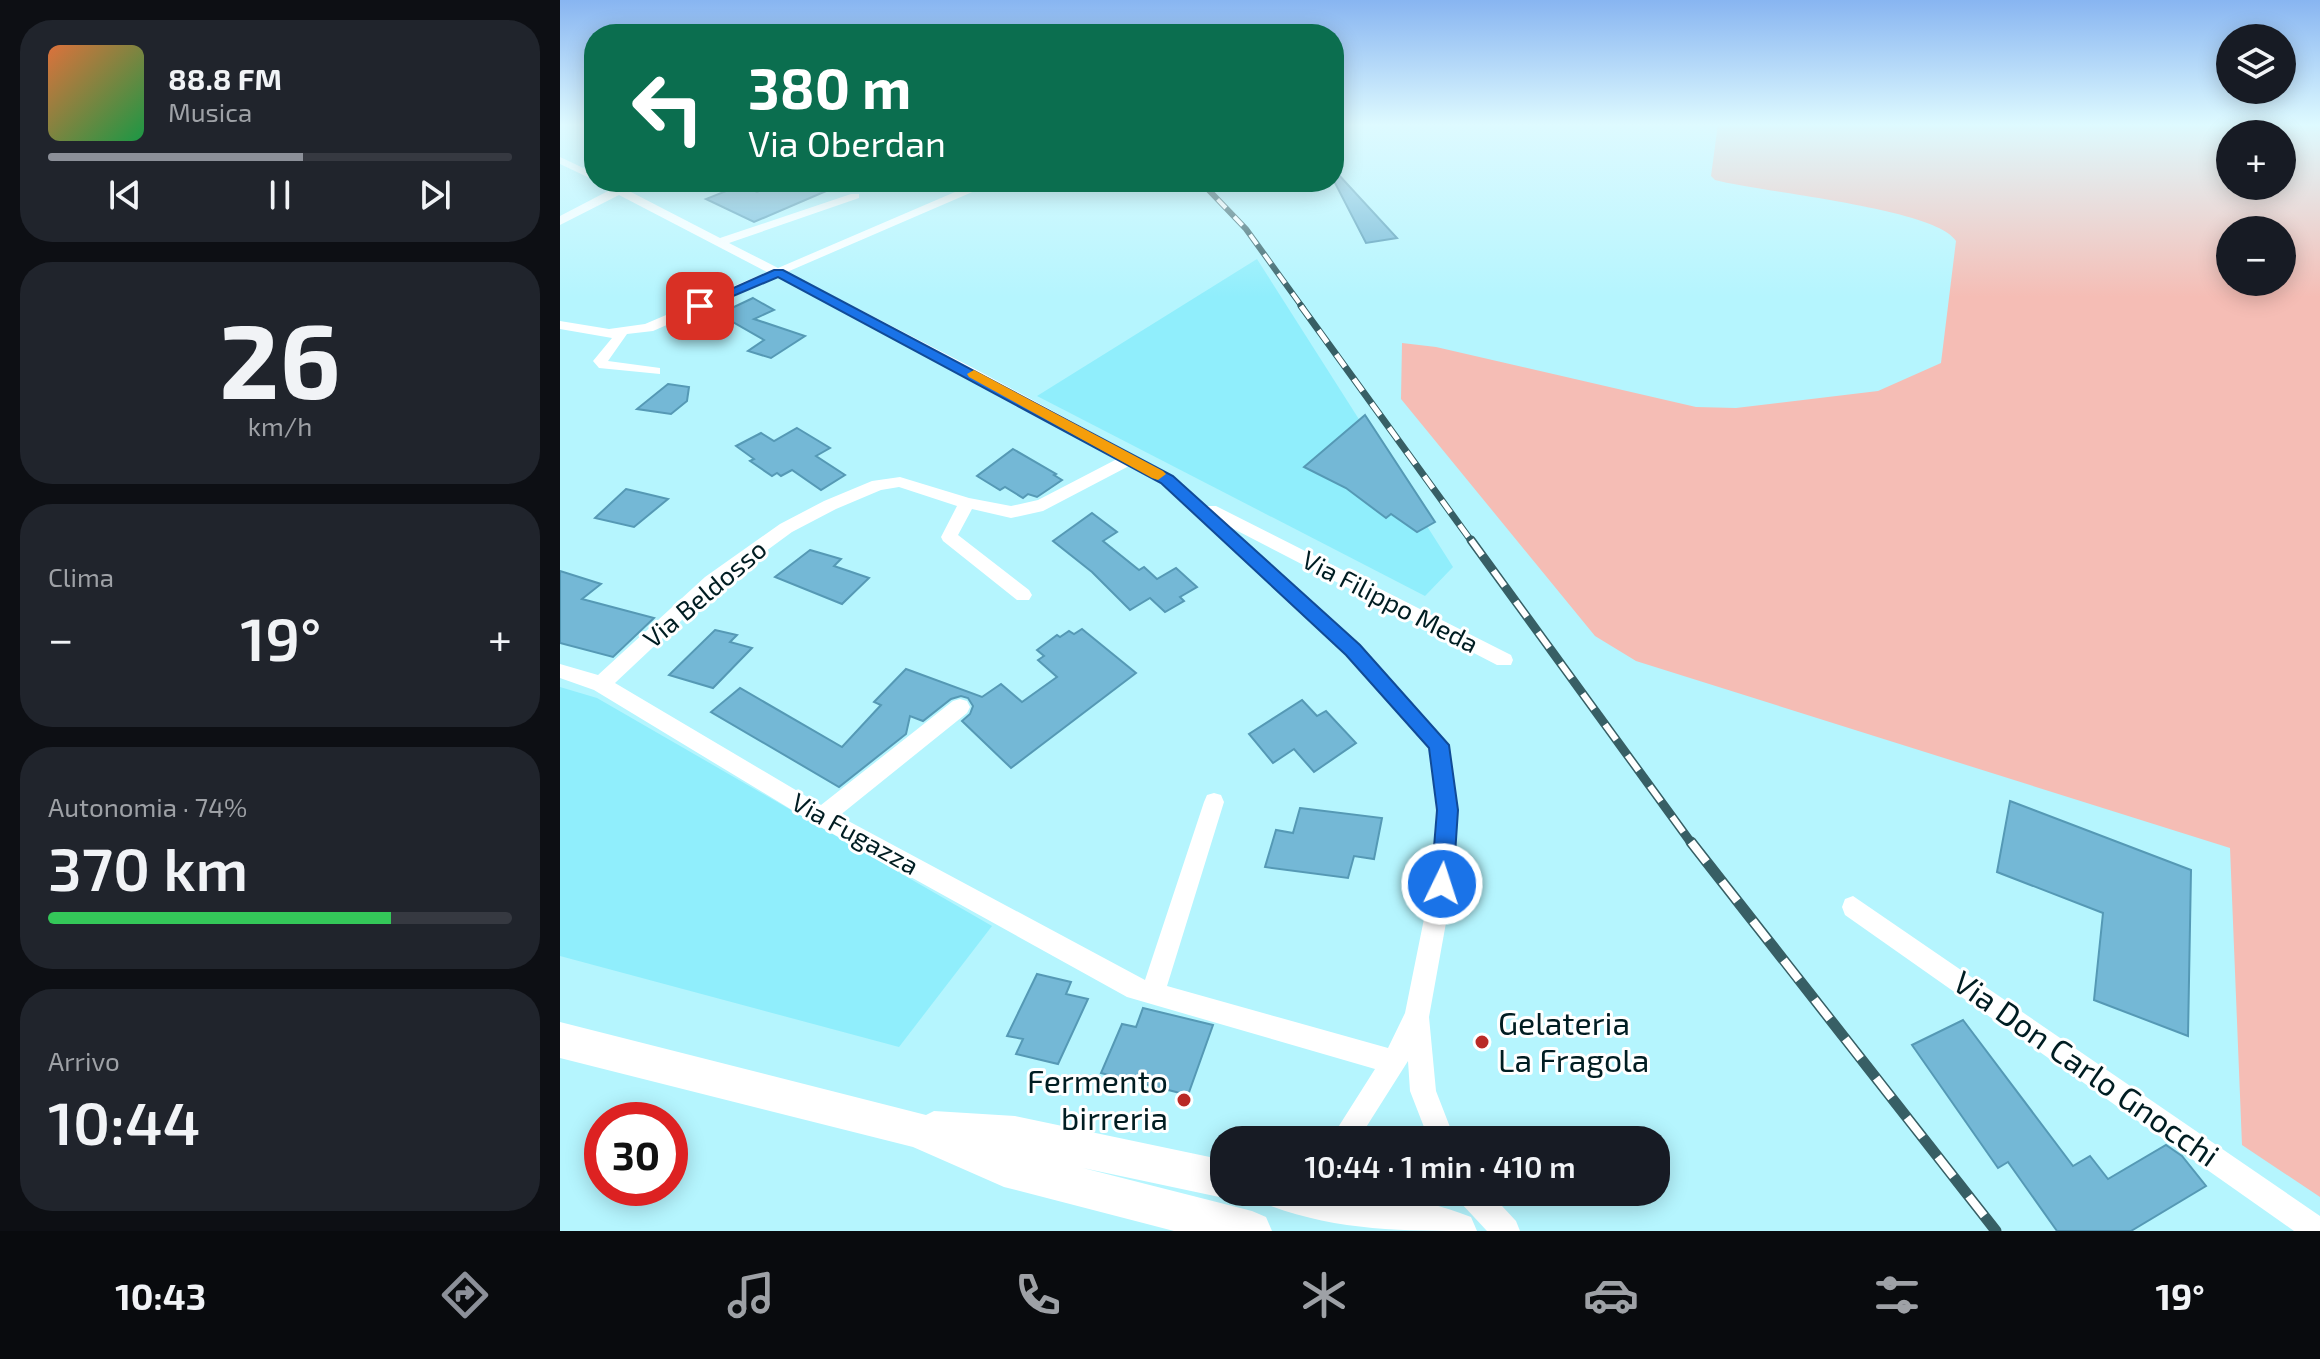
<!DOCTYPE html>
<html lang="it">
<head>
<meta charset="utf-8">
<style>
  :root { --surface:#171b24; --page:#20242c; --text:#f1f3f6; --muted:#9ea1a6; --line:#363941; --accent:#8c9099 }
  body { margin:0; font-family:"Exo 2",sans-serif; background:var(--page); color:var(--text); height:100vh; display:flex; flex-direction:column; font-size:30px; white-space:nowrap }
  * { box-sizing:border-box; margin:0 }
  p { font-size:26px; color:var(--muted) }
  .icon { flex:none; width:44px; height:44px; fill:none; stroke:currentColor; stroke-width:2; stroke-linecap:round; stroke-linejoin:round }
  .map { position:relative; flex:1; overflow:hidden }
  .sheet { display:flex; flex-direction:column; gap:20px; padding:20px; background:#0d0f14; width:560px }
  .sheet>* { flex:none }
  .top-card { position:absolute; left:24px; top:24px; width:760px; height:168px; border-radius:32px; box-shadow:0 4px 20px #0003; background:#0b6e4f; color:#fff; overflow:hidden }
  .tools { position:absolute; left:1656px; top:24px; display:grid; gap:16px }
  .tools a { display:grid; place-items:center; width:80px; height:80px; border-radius:50%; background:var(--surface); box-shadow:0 4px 20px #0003; font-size:40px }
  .speed { position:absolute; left:24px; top:1102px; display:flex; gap:16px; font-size:40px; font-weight:700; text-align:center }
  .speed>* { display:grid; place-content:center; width:104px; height:104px; border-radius:50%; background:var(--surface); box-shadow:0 4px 20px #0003; line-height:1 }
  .speed .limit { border:12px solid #d22; background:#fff; color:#111 }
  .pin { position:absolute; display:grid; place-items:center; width:68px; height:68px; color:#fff; margin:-34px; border-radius:16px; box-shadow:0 4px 12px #0006 }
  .me { position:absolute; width:88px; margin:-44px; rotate:4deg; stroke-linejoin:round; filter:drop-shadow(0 0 6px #0008) }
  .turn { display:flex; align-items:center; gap:28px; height:168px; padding:0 32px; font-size:36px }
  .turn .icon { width:104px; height:104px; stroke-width:2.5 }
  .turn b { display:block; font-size:56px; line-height:68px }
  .big { font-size:60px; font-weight:600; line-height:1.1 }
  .sheet .card { flex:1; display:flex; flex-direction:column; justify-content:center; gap:12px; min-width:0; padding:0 28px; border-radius:32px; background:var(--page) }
  .sheet .dial { align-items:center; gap:0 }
  .dial b { font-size:104px; line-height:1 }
  .song { display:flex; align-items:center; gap:24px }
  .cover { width:96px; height:96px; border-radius:12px; background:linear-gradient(135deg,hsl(20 70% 55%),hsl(140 70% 35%)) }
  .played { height:8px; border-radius:4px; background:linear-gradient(90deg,var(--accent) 55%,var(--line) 55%) }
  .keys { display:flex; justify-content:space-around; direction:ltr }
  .heat { display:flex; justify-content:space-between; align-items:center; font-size:44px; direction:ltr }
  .charge { height:12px; border-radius:6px; background:linear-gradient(90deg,#34c759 74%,var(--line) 0) }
  .trip { position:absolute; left:650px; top:1126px; width:460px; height:80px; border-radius:32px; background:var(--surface); box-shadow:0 4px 20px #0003; font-weight:600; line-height:80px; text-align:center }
  .tab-bar { display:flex; height:128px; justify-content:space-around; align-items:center; background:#090b0e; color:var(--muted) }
  .tab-bar .icon { width:56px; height:56px }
  .tab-bar .selected { color:var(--accent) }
  .tab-bar b { font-size:36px; color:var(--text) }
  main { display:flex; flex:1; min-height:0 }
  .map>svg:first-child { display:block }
  .built { fill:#90eefc }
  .green { fill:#f5bdb5; fill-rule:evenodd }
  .building { fill:#74b8d6; stroke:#5599b5; stroke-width:2 }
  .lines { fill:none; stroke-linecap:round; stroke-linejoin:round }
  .street { fill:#fff; fill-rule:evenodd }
  .secondary { fill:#fff; fill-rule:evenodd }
  .rail-far3-casing { stroke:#375f65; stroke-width:6 }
  .rail-far2-casing { stroke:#375f65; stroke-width:7 }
  .rail-far1-casing { stroke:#375f65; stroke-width:9 }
  .rail-casing { stroke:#375f65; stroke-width:11 }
  .rail-far3 { stroke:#fff; stroke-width:4; stroke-dasharray:12; stroke-linecap:butt }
  .rail-far2 { stroke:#fff; stroke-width:5; stroke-dasharray:15; stroke-linecap:butt }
  .rail-far1 { stroke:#fff; stroke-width:6; stroke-dasharray:19; stroke-linecap:butt }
  .rail { stroke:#fff; stroke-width:8; stroke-dasharray:25; stroke-linecap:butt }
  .route { fill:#1a73e8; stroke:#114b97; stroke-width:2 }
  .slow { fill:#f59e0b }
  .poi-dot { fill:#b92a26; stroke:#fff; stroke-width:3 }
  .labels { text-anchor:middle; stroke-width:6; stroke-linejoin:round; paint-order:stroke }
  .street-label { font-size:26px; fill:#001d22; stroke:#fff }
  .near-poi-label { font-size:32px; fill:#001d22; stroke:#fff; text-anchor:start }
  .near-street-label { font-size:32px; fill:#001d22; stroke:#fff }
</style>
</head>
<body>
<main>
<section class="sheet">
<div class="card">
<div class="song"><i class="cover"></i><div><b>88.8 FM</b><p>Musica</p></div></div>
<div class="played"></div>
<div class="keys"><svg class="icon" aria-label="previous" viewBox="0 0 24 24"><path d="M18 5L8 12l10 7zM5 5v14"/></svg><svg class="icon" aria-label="pause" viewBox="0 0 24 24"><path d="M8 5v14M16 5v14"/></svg><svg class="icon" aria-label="next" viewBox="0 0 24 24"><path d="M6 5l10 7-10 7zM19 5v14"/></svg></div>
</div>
<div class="card dial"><b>26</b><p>km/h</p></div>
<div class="card"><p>Clima</p>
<div class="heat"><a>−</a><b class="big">19°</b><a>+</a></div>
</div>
<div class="card"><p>Autonomia · 74%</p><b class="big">370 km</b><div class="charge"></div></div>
<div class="card"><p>Arrivo</p><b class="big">10:44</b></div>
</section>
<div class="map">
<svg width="1760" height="1231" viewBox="0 0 1760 1231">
  <rect width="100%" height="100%" fill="#b5f5fe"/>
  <!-- built -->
  <g class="built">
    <polygon points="697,259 893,567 865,596 477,396"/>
    <polygon points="0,687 37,698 432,926 339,1047 0,956"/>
  </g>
  <!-- green -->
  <path class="green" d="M1158 124H1760V1197L1682 1145 1670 848 1076 661 1035 636 841 399 842 343 876 347 1136 407 1176 408 1318 391 1381 363 1396 241C1376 208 1199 192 1155 180L1151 176ZM1670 134H1722V186H1670ZM1670 230H1722V282H1670Z"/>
  <!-- building -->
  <g class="building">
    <polygon points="777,173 837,238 806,243 774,181"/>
    <polygon points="220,182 287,182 194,222 146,199 181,185 197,192"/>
    <polygon points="193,298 214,310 194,319 245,336 211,358 188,351 204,340 159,314"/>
    <polygon points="108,384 129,387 127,401 111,414 77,409"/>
    <polygon points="805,415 875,522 857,532 831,514 826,518 786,488 744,467"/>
    <polygon points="237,428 270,448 256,456 285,475 261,490 232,470 221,476 217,473 212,476 190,461 194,459 176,446 201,433 214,441"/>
    <polygon points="453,449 496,474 494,475 502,480 477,497 468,494 463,498 445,487 440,490 417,476"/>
    <polygon points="66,489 108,499 74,527 35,518"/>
    <polygon points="532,513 557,532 543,541 579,570 584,567 597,579 616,568 637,587 620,597 624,601 605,612 590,598 570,610 532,572 493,541"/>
    <polygon points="250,550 281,559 274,566 309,578 282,604 215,577"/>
    <polygon points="0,571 41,584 22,599 94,618 53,657 0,643"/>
    <polygon points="522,629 576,673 451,768 402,721 410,714 413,706 408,698 401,696 391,699 363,721 350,716 346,734 279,787 151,712 180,688 282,747 321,705 314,702 346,669 422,697 441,684 462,702 497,677 478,660 484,656 477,650 497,635 500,637 509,631 514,634"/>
    <polygon points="155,630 177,635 170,642 192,648 153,688 109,675"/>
    <polygon points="742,700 757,716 766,711 796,743 754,772 734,749 713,763 689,734"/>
    <polygon points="1450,801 1631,870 1628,1036 1534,1000 1543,913 1437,872"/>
    <polygon points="740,808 822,818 814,859 794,856 788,878 705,867 716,830 733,833"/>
    <polygon points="477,974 511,982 506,994 528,999 498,1064 456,1054 463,1039 447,1036"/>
    <polygon points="583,1008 653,1025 628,1095 541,1073 562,1024 576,1027"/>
    <polygon points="1403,1020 1513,1166 1530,1156 1548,1179 1606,1145 1622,1156 1646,1186 1571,1231 1497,1231 1448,1162 1438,1168 1352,1045"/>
  </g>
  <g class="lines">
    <!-- street -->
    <g class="street">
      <polygon points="0,157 34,173 34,180 0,164"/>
      <path d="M37 182H51L59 186 66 182H80L67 190 160 238 291 194H299V198L169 243 218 268 409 186H417V190L227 272 417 370 613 476 645 506H656L951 655 953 660 951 665H937L668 526 800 645 889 745 898 810 893 884 869 1017 876 1091 895 1140H869L850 1091 848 1061 798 1140H770L815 1069 567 997 255 824 34 690 0 678V664L38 675 145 577 220 524 264 501 312 481 340 477 409 498 451 506 478 500 557 459 407 376 217 277 93 331 67 334 48 361 100 368V374L39 368 33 361 52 338 0 329V321L49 329 85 324 207 272 59 195 0 225V216L50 190ZM569 466 601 484 786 655 869 748 876 810 871 884 845 1013 828 1048 607 986 664 802 661 795 654 793 647 795 644 802 585 980 279 816 407 713 410 707 407 701 400 699 393 701 261 805 55 683 157 587 232 532 276 509 321 490 339 487 397 506 381 537 383 541 457 600H469L472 595 469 590 398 535 412 509 451 518 483 511Z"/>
      <polygon points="1293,896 1760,1216 1760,1231 1734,1231 1285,915 1282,907 1285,899"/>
      <polygon points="896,1192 929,1192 956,1221 960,1231 927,1231 900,1202"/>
    </g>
    <!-- secondary -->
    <g class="secondary">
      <polygon points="0,1022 366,1115 374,1111 455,1116 664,1160 664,1192 678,1192 664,1198 523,1168 692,1211 706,1217 712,1231 614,1231 444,1187 353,1147 0,1058"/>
      <path d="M705 1192C775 1192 845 1190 911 1217L917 1231C846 1231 778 1231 711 1206Z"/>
    </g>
    <!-- rail-far3 casing -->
    <g class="rail-far3-casing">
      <polyline id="rail-far3" points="641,182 686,229 743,308"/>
    </g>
    <!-- rail-far2 casing -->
    <g class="rail-far2-casing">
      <polyline id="rail-far2" points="741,306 912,542"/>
    </g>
    <!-- rail-far1 casing -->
    <g class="rail-far1-casing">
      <polyline id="rail-far1" points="911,540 1132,844"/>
    </g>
    <!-- rail casing -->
    <g class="rail-casing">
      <polyline id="rail" points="1131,842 1436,1231"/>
    </g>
    <!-- rail-far3 -->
    <use href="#rail-far3" class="rail-far3"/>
    <!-- rail-far2 -->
    <use href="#rail-far2" class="rail-far2"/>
    <!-- rail-far1 -->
    <use href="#rail-far1" class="rail-far1"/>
    <!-- rail -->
    <use href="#rail" class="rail"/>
  </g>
  <!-- sky -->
  <linearGradient id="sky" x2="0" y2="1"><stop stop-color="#88b5f1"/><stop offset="0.42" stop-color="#defaff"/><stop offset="1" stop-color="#defaff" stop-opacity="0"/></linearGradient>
  <rect width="1760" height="297" fill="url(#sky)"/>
  <!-- route -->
  <polygon class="route" points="214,270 223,270 613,476 800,645 889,745 898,810 893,884 890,892 882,895 874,892 871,884 877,810 869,748 786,655 601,483 218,277 145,308 133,306"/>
  <!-- slow -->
  <polygon class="slow" points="414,370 603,471 606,474 598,480 592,478 409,377 407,374"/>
  <!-- markers -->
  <g class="poi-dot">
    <circle cx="922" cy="1042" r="8"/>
    <circle cx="624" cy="1100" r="8"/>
  </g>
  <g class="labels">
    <!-- street labels -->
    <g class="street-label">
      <text transform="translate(145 594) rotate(-40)" y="9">Via Beldosso</text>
      <text transform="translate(830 602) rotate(27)" y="9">Via Filippo Meda</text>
      <text transform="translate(295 834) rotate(29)" y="9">Via Fugazza</text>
    </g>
    <!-- near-poi labels -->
    <g class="near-poi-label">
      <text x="938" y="1035">Gelateria<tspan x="938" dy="37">La Fragola</tspan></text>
      <text x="608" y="1093" text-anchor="end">Fermento<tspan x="608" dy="37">birreria</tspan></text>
    </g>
    <!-- near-street labels -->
    <g class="near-street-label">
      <text transform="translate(1526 1069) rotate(35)" y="11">Via Don Carlo Gnocchi</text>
    </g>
  </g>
</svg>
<div class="tools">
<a><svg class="icon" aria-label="layers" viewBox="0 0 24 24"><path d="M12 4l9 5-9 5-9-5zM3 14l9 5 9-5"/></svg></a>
<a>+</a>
<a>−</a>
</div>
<div class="speed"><div class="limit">30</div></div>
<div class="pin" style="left:140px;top:306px;background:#d93025"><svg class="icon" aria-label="arrive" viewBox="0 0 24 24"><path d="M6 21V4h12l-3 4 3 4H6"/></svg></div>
<svg class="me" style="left:882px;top:884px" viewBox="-20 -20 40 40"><circle r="17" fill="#1a73e8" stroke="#fff" stroke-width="3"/><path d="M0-11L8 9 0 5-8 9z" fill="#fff"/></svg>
<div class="trip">10:44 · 1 min · 410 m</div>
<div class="top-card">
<div class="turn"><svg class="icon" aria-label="left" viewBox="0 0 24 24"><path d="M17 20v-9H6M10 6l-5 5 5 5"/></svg><div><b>380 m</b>Via Oberdan</div></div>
</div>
</div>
</main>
<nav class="tab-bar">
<b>10:43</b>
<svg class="icon selected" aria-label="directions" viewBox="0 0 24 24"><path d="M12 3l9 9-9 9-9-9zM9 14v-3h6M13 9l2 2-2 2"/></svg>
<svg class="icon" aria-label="music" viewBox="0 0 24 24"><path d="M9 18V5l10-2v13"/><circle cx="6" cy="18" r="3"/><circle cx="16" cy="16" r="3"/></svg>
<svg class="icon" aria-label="phone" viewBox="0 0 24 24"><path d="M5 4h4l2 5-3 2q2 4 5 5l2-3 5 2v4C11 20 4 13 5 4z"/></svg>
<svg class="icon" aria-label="climate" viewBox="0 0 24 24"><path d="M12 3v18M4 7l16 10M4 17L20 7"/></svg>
<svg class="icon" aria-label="car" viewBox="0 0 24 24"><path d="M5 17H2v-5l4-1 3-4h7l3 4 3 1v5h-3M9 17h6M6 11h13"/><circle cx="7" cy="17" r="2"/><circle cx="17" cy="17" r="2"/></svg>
<svg class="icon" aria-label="filters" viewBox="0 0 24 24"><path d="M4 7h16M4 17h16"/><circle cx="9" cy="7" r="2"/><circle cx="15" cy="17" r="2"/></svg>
<b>19°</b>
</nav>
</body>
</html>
